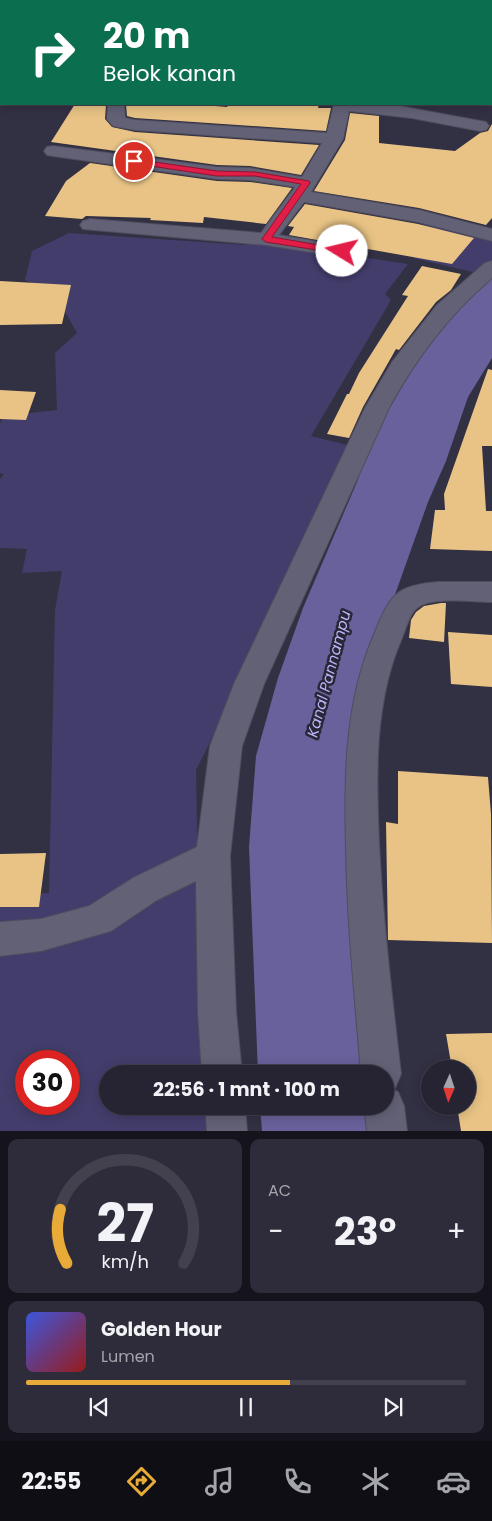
<!DOCTYPE html>
<html lang="id">
<head>
<meta charset="utf-8">
<style>
  :root { --surface:#262432; --page:#2e2c3a; --text:#f1f3f6; --muted:#a4a4ac; --line:#42414d; --accent:#e8ab37 }
  body { margin:0; font-family:Poppins,sans-serif; background:var(--page); color:var(--text); height:100vh; display:flex; flex-direction:column; font-size:19px; white-space:nowrap }
  * { box-sizing:border-box; margin:0 }
  p { font-size:16px; color:var(--muted) }
  .icon { flex:none; width:28px; height:28px; fill:none; stroke:currentColor; stroke-width:2; stroke-linecap:round; stroke-linejoin:round }
  .map { position:relative; height:1131px; overflow:hidden }
  .sheet { display:flex; flex-direction:column; gap:8px; padding:8px; background:#15141c; flex:1 }
  .sheet>* { flex:none }
  .hud { position:absolute; left:0px; top:0px; width:492px; height:105px; box-shadow:0 2px 12px #0003,0 0 0 1px var(--line); background:#0b6e4f; color:#fff; overflow:hidden }
  .needle { width:32px; rotate:183deg }
  .tools { position:absolute; left:421px; top:1060px; display:grid; gap:10px }
  .tools a { display:grid; place-items:center; width:55px; height:55px; border-radius:50%; background:var(--surface); box-shadow:0 2px 12px #0003,0 0 0 1px var(--line); font-size:25px }
  .speed { position:absolute; left:15px; top:1050px; display:flex; gap:10px; font-size:25px; font-weight:700; text-align:center }
  .speed>* { display:grid; place-content:center; width:65px; height:65px; border-radius:50%; background:var(--surface); box-shadow:0 2px 12px #0003,0 0 0 1px var(--line); line-height:1 }
  .speed .limit { border:8px solid #d22; background:#fff; color:#111 }
  .pin { position:absolute; display:grid; place-items:center; width:42px; height:42px; color:#fff; margin:-21px; border:2px solid #fff; border-radius:50%; box-shadow:0 1px 5px #0007 }
  .me { position:absolute; width:55px; margin:-28px; rotate:279deg; stroke-linejoin:round; filter:drop-shadow(0 0 4px #0008) }
  .turn { display:flex; align-items:center; gap:18px; height:105px; padding:0 20px; font-size:22px }
  .turn .icon { width:65px; height:65px; stroke-width:2.5 }
  .turn b { display:block; font-size:35px; line-height:42px }
  .big { font-size:38px; font-weight:700; line-height:1.1 }
  .sheet .tile { flex:1; display:flex; flex-direction:column; justify-content:center; gap:8px; min-width:0; padding:0 18px; border-radius:10px; background:var(--page) }
  .sheet .dial { align-items:center; gap:0 }
  .dial svg { height:130px; overflow:visible; fill:none; stroke:var(--line); stroke-width:7; stroke-linecap:round; text-anchor:middle }
  .dial text { fill:var(--text); stroke:none }
  .song { display:flex; align-items:center; gap:15px }
  .cover { width:60px; height:60px; border-radius:8px; background:linear-gradient(135deg,hsl(230 70% 55%),hsl(0 70% 35%)) }
  .played { height:5px; border-radius:2px; background:linear-gradient(90deg,var(--accent) 60%,var(--line) 60%) }
  .keys { display:flex; justify-content:space-around; direction:ltr }
  .heat { display:flex; justify-content:space-between; align-items:center; font-size:28px; direction:ltr }
  .sheet .tiles { flex:1; display:grid; gap:8px; grid-template-columns:1fr 1fr }
  .tile:last-child { grid-column:span 2 }
  .trip { position:absolute; left:99px; top:1065px; width:295px; height:50px; border-radius:25px; background:var(--surface); box-shadow:0 2px 12px #0003,0 0 0 1px var(--line); font-weight:700; line-height:50px; text-align:center }
  .tab-bar { display:flex; height:80px; justify-content:space-around; align-items:center; background:#0f0e14; color:var(--muted) }
  .tab-bar .icon { width:35px; height:35px }
  .tab-bar .current { color:var(--accent) }
  .tab-bar b { font-size:22px; color:var(--text) }
  .map>svg:first-child { display:block }
  .green { fill:#433d6c; fill-rule:evenodd }
  .water { fill:#68619b }
  .building { fill:#e8c385 }
  .lines { fill:none; stroke-linecap:round; stroke-linejoin:round }
  .minor-casing { stroke:#4f4d5d; stroke-width:2 }
  .minor { fill:#626176; fill-rule:evenodd }
  .route { fill:#e11d48; stroke:#92132f }
  .labels { text-anchor:middle; stroke-width:5; stroke-linejoin:round; paint-order:stroke }
  .water-label { font-size:15px; font-style:italic; fill:#bbb5f9; stroke:#282738 }
</style>
</head>
<body>
<div class="map">
<svg width="492" height="1131" viewBox="0 0 492 1131">
  <rect width="100%" height="100%" fill="#323043"/>
  <!-- green -->
  <g class="green">
    <polygon points="426,225 459,230 492,242 492,261 477,273 413,258 422,241 403,226"/>
    <path d="M69 233 246 245 255 241 408 264 385 294 391 300 311 436 347 445 254 655 196 770 201 1046 204 1074H108V1106H206L209 1131H0V894L49 893 55 610 62 571 22 573 27 549 0 548V479L4 474 0 473V424L3 416 57 410 55 353 77 333 54 292 25 280 32 251ZM26 1061H69V1104H26Z"/>
  </g>
  <!-- water -->
  <g class="water">
    <polygon points="492,273 492,358 468,397 446,461 428,502 381,634 368,1074 258,1074 249,847 256,756 278,678 303,608 357,482 373,434 417,355"/>
    <polygon points="260,1106 371,1106 374,1131 262,1131"/>
  </g>
  <!-- building -->
  <g class="building">
    <polygon points="75,104 106,104 105,119 112,127 135,132 319,145 301,175 250,166 217,165 51,142"/>
    <polygon points="126,104 193,104 227,107 229,104 287,106 287,104 319,104 318,108 331,108 326,131 135,118 127,116"/>
    <polygon points="350,113 379,116 379,143 455,151 480,133 488,131 492,124 492,218 486,225 419,208 314,191 345,140"/>
    <polygon points="90,163 217,181 250,182 292,188 266,224 204,217 203,223 150,220 151,218 86,216 82,219 45,216 66,181"/>
    <polygon points="305,204 418,224 474,238 452,264 289,235 294,227 288,226"/>
    <polygon points="422,266 461,274 451,290 436,302 399,350 396,349 363,407 349,438 327,434 347,394 349,394 359,373 408,296 402,295"/>
    <polygon points="0,281 71,285 62,324 0,325"/>
    <polygon points="488,369 492,370 492,446 482,446 486,511 492,511 492,551 430,549 435,510 445,510 444,494"/>
    <polygon points="0,390 36,392 26,420 0,419"/>
    <polygon points="441,603 446,603 444,642 409,638 411,620 416,612 424,606"/>
    <polygon points="448,632 492,635 492,687 451,684"/>
    <polygon points="398,771 488,777 491,814 492,943 388,940 386,822 398,824"/>
    <polygon points="46,853 39,907 0,907 0,854"/>
    <polygon points="492,1033 492,1131 461,1131 457,1106 468,1106 468,1069 452,1069 446,1034"/>
  </g>
  <g class="lines">
    <!-- minor casing -->
    <g class="minor-casing">
      <g id="minor">
        <rect x="118" y="0" width="14" height="1"/>
        <rect x="310" y="0" width="14" height="1"/>
        <polygon points="392,0 409,0 410,1 393,1"/>
        <rect x="491" y="19" width="1" height="8"/>
        <rect x="0" y="58" width="1" height="10"/>
        <rect x="491" y="68" width="1" height="10"/>
        <polygon points="108,104 124,104 125,118 135,120 327,133 334,104 394,105 486,122 489,126 486,130 480,131 412,118 349,111 343,139 311,192 419,210 492,229 492,241 418,222 304,202 279,235 349,247 352,251 349,255 342,257 266,245 83,229 80,225 83,221 90,219 261,233 295,187 250,180 217,179 53,156 47,155 44,151 47,147 53,146 217,167 250,168 302,177 322,143 135,130 113,126 107,119"/>
        <path d="M492 261V278C448 316 417 357 389 408L264 684 242 746 230 856 236 1012 242 1074H202L198 1012 196 881 157 900 111 931 41 951 0 956V922L41 919 89 906 133 878 197 847 210 746 234 684 365 408 392 362 437 305 485 263Z"/>
        <path d="M438 582H492V602C474 602 431 596 417 608 409 614 406 629 402 638 374 702 376 775 379 843 383 921 392 997 401 1074L395 1088 392 1089 398 1092 404 1106 407 1131H367L364 1106H385V1074H361C355 998 347 923 346 847 344 774 345 700 375 632 380 620 387 601 398 593 408 585 425 583 438 582Z"/>
        <polygon points="205,1106 245,1106 247,1131 207,1131"/>
      </g>
    </g>
    <!-- minor -->
    <use href="#minor" class="minor"/>
  </g>
  <!-- route -->
  <polygon class="route" points="134,159 217,171 255,172 309,181 310,183 272,237 342,249 346,251 342,254 266,242 262,239 301,184 255,176 217,176 131,163 131,160"/>
  <g class="labels">
    <!-- water labels -->
    <g class="water-label">
      <text transform="translate(329 674) rotate(-75)" y="5">Kanal Pannampu</text>
    </g>
  </g>
</svg>
<div class="tools">
<a><svg class="needle" viewBox="-14 -14 28 28"><path d="M0-13l5 13h-10z" fill="#e53935"/><path d="M0 13l5-13h-10z" fill="#a4a4ac"/></svg></a>
</div>
<div class="speed"><div class="limit">30</div></div>
<div class="pin" style="left:134px;top:161px;background:#d93025"><svg class="icon" aria-label="arrive" viewBox="0 0 24 24"><path d="M6 21V4h12l-3 4 3 4H6"/></svg></div>
<svg class="me" style="left:342px;top:251px" viewBox="-20 -20 40 40"><circle r="19" fill="#fff"/><path d="M0-13L10 11 0 6-10 11z" fill="#e11d48"/></svg>
<div class="trip">22:56 · 1 mnt · 100 m</div>
<div class="hud">
<div class="turn"><svg class="icon" aria-label="right" viewBox="0 0 24 24"><path d="M7 20v-9h11M14 6l5 5-5 5"/></svg><div><b>20 m</b>Belok kanan</div></div>
</div>
</div>
<section class="sheet">
<div class="tiles">
<div class="tile dial"><svg viewBox="0 0 100 80">
<path d="M14 69A42 42 0 1 1 86 69"/>
<path d="M14 69A42 42 0 0 1 10 36" stroke="#e8ab37"/>
<text x="50" y="56" font-size="32" font-weight="700">27</text>
<text x="50" y="72" font-size="11">km/h</text>
</svg></div>
<div class="tile"><p>AC</p>
<div class="heat"><a>−</a><b class="big">23°</b><a>+</a></div>
</div>
<div class="tile">
<div class="song"><i class="cover"></i><div><b>Golden Hour</b><p>Lumen</p></div></div>
<div class="played"></div>
<div class="keys"><svg class="icon" aria-label="previous" viewBox="0 0 24 24"><path d="M18 5L8 12l10 7zM5 5v14"/></svg><svg class="icon" aria-label="pause" viewBox="0 0 24 24"><path d="M8 5v14M16 5v14"/></svg><svg class="icon" aria-label="next" viewBox="0 0 24 24"><path d="M6 5l10 7-10 7zM19 5v14"/></svg></div>
</div>
</div>
</section>
<nav class="tab-bar">
<b>22:55</b>
<svg class="icon current" aria-label="directions" viewBox="0 0 24 24"><path d="M12 3l9 9-9 9-9-9zM9 14v-3h6M13 9l2 2-2 2"/></svg>
<svg class="icon" aria-label="music" viewBox="0 0 24 24"><path d="M9 18V5l10-2v13"/><circle cx="6" cy="18" r="3"/><circle cx="16" cy="16" r="3"/></svg>
<svg class="icon" aria-label="phone" viewBox="0 0 24 24"><path d="M5 4h4l2 5-3 2q2 4 5 5l2-3 5 2v4C11 20 4 13 5 4z"/></svg>
<svg class="icon" aria-label="climate" viewBox="0 0 24 24"><path d="M12 3v18M4 7l16 10M4 17L20 7"/></svg>
<svg class="icon" aria-label="car" viewBox="0 0 24 24"><path d="M5 17H2v-5l4-1 3-4h7l3 4 3 1v5h-3M9 17h6M6 11h13"/><circle cx="7" cy="17" r="2"/><circle cx="17" cy="17" r="2"/></svg>
</nav>
</body>
</html>
